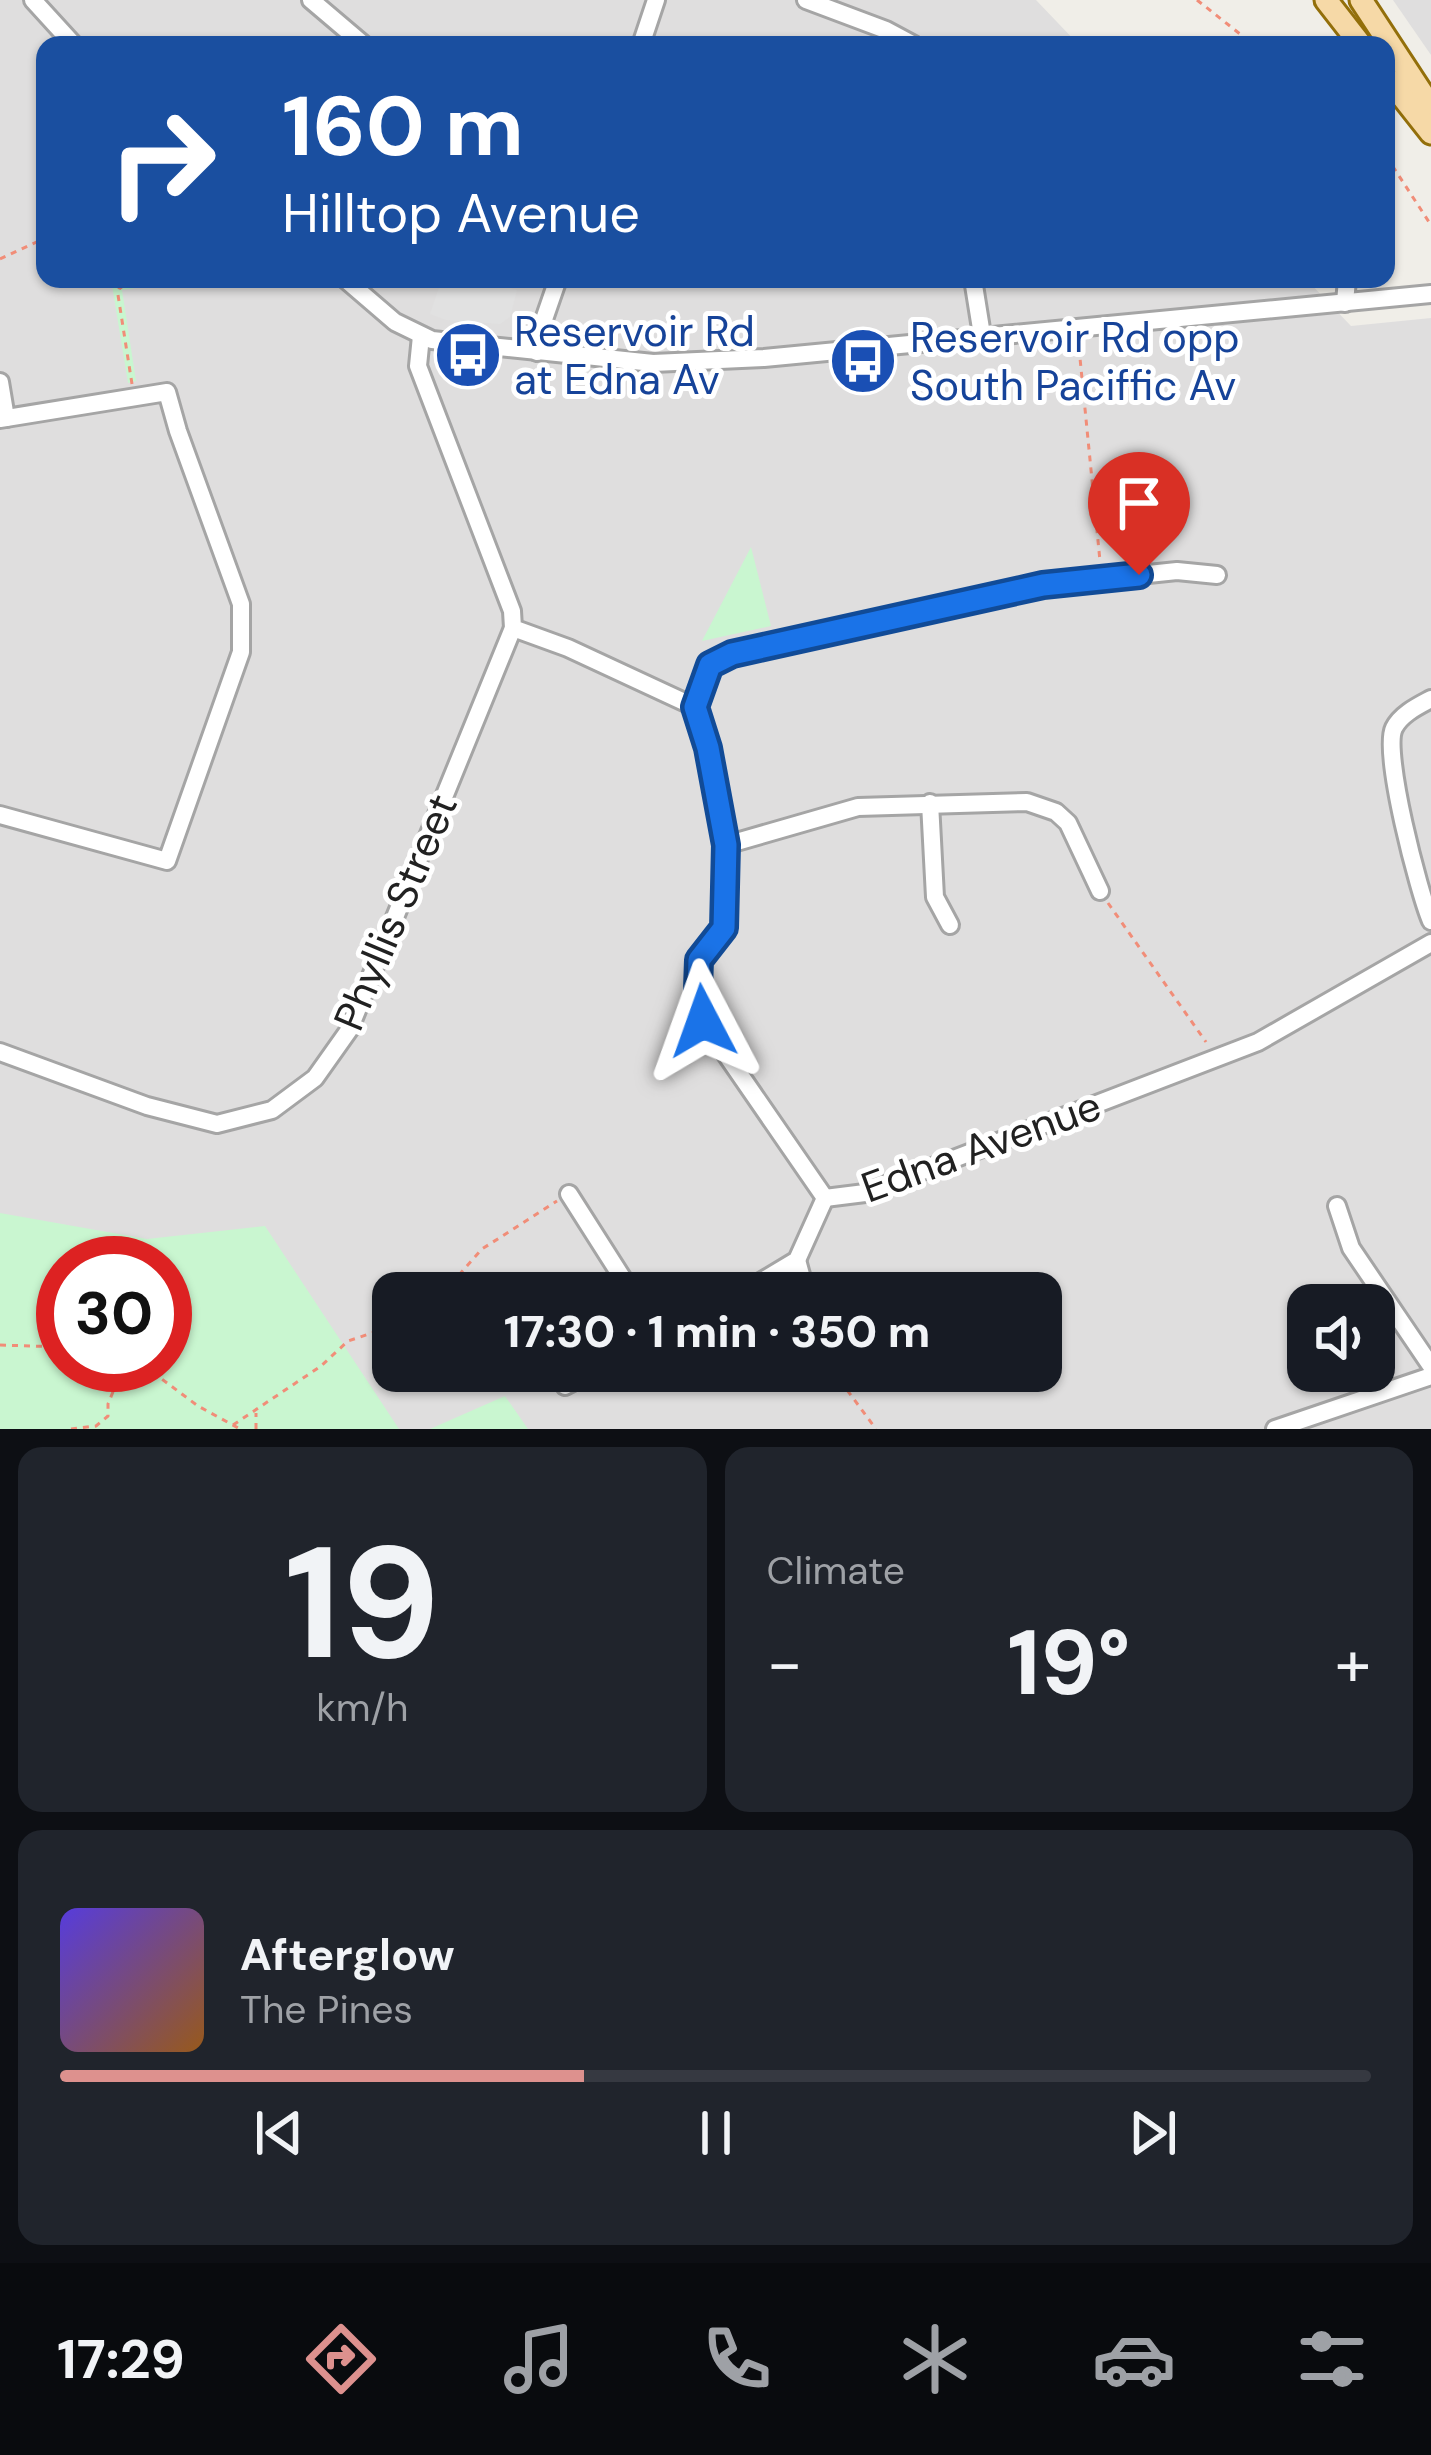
<!DOCTYPE html>
<html lang="en">
<head>
<meta charset="utf-8">
<style>
  :root { --surface:#171b24; --page:#20242c; --text:#f1f3f6; --muted:#9ea1a6; --line:#363941; --accent:#dd918e }
  body { margin:0; font-family:"DM Sans",sans-serif; background:var(--page); color:var(--text); height:100vh; display:flex; flex-direction:column; font-size:45px; white-space:nowrap }
  * { box-sizing:border-box; margin:0 }
  p { font-size:39px; color:var(--muted) }
  .icon { flex:none; width:66px; height:66px; fill:none; stroke:currentColor; stroke-width:2; stroke-linecap:round; stroke-linejoin:round }
  .map { position:relative; height:1429px; overflow:hidden }
  .details { display:flex; flex-direction:column; gap:18px; padding:18px; background:#0d0f14; flex:1 }
  .details>* { flex:none }
  .top-card { position:absolute; left:36px; top:36px; width:1359px; height:252px; border-radius:24px; box-shadow:0 3px 9px #0004; background:#1a4fa0; color:#fff; overflow:hidden }
  .controls { position:absolute; left:1287px; top:1284px; display:grid; gap:24px }
  .controls a { display:grid; place-items:center; width:108px; height:108px; border-radius:24px; background:var(--surface); box-shadow:0 3px 9px #0004; font-size:60px }
  .speed { position:absolute; left:36px; top:1236px; display:flex; gap:24px; font-size:60px; font-weight:700; text-align:center }
  .speed>* { display:grid; place-content:center; width:156px; height:156px; border-radius:50%; background:var(--surface); box-shadow:0 3px 9px #0004; line-height:1 }
  .speed .limit { border:18px solid #d22; background:#fff; color:#111 }
  .pin { position:absolute; display:grid; place-items:center; width:102px; height:102px; color:#fff; margin:-123px -51px; border-radius:50% 50% 50% 0; rotate:-45deg; box-shadow:0 0 12px #0007 }
  .pin .icon { rotate:45deg }
  .me { position:absolute; width:132px; margin:-66px; rotate:356deg; stroke-linejoin:round; filter:drop-shadow(0 0 9px #0008) }
  .turn { display:flex; align-items:center; gap:42px; height:252px; padding:0 48px; font-size:54px }
  .turn .icon { width:156px; height:156px; stroke-width:2.5 }
  .turn b { display:block; font-size:84px; line-height:102px }
  .big { font-size:90px; font-weight:800; line-height:1.1 }
  .details .card { flex:1; display:flex; flex-direction:column; justify-content:center; gap:18px; min-width:0; padding:0 42px; border-radius:24px; background:var(--page) }
  .details .dial { align-items:center; gap:0 }
  .dial b { font-size:156px; line-height:1 }
  .song { display:flex; align-items:center; gap:36px }
  .cover { width:144px; height:144px; border-radius:18px; background:linear-gradient(135deg,hsl(250 70% 55%),hsl(30 70% 35%)) }
  .played { height:12px; border-radius:6px; background:linear-gradient(90deg,var(--accent) 40%,var(--line) 40%) }
  .keys { display:flex; justify-content:space-around; direction:ltr }
  .heat { display:flex; justify-content:space-between; align-items:center; font-size:66px; direction:ltr }
  .details .tiles { flex:1; display:grid; gap:18px; grid-template-columns:1fr 1fr }
  .card:last-child { grid-column:span 2 }
  .trip { position:absolute; left:372px; top:1272px; width:690px; height:120px; border-radius:24px; background:var(--surface); box-shadow:0 3px 9px #0004; font-weight:800; line-height:120px; text-align:center }
  .tab-bar { display:flex; height:192px; justify-content:space-around; align-items:center; background:#090b0e; color:var(--muted) }
  .tab-bar .icon { width:84px; height:84px }
  .tab-bar .active { color:var(--accent) }
  .tab-bar b { font-size:54px; color:var(--text) }
  .map>svg:first-child { display:block }
  .residential { fill:#dfdede; fill-rule:evenodd }
  .park { fill:#c9f6d0; fill-rule:evenodd }
  .parking { fill:#e1e1e1 }
  .lines { fill:none; stroke-linecap:round; stroke-linejoin:round }
  .minor-casing { stroke:#a5a5a5; stroke-width:22 }
  .major-casing { stroke:#936f0a; stroke-width:27 }
  .path { stroke:#f18d78; stroke-width:3; stroke-dasharray:6 6; stroke-linecap:butt }
  .minor { stroke:#fff; stroke-width:16 }
  .major { stroke:#f6d9a7; stroke-width:21 }
  .route-casing { stroke:#114b97; stroke-width:30 }
  .route { stroke:#1a73e8; stroke-width:21 }
  .labels { text-anchor:middle; stroke-width:10; stroke-linejoin:round; paint-order:stroke }
  .transit-label { font-size:42px; fill:#164399; stroke:#fff; text-anchor:start }
  .street-label { font-size:42px; fill:#212121; stroke:#fff }
</style>
</head>
<body>
<div class="map">
<svg width="1431" height="1429" viewBox="0 0 1431 1429">
  <rect width="100%" height="100%" fill="#f0eee8"/>
  <!-- residential -->
  <g class="residential">
    <path d="M0 0H1036L1079 45H45V279H1306L1351 326 1431 318V1429H0ZM63 1263H165V1365H63ZM393 1293H1041V1371H393ZM1308 1305H1374V1371H1308Z"/>
    <polygon points="1393,0 1431,0 1431,55"/>
  </g>
  <!-- park -->
  <g class="park">
    <polygon points="111,279 185,281 122,290 136,381 128,383"/>
    <polygon points="751,547 771,626 702,641"/>
    <path d="M0 1213 147 1239 265 1226 399 1429H0ZM165 1263V1365H63V1263Z"/>
    <polygon points="505,1396 528,1429 430,1429"/>
  </g>
  <!-- parking -->
  <polygon class="parking" points="442,279 473,279 517,290 510,317 500,324 446,320 430,314"/>
  <g class="lines">
    <!-- minor casing -->
    <g class="minor-casing">
      <g id="minor">
        <polyline points="33,0 74,45"/>
        <polyline points="311,0 364,45"/>
        <polyline points="806,0 886,30 914,45"/>
        <polyline points="641,45 656,0"/>
        <polyline points="345,279 395,322 432,340 653,363 764,358 1431,294"/>
        <polyline points="973,279 982,335"/>
        <polyline points="1345,303 1347,279"/>
        <polyline points="421,336 418,366 512,611 513,628 568,648 695,707 708,748 726,845 724,929 699,960 703,1021 825,1198"/>
        <polyline points="537,352 540,331 558,279"/>
        <polyline points="0,382 6,418"/>
        <polyline points="0,419 167,392 178,431 241,604 241,652 167,861 0,815"/>
        <path d="M1431 699C1418 706 1401 714 1394 728 1382 752 1419 893 1431 921"/>
        <path d="M695 707C701 681 706 664 732 654L1043 585 1177 571 1217 575"/>
        <polyline points="930,803 935,897 950,925"/>
        <polyline points="726,845 858,807 1027,802 1056,812 1068,823 1100,891"/>
        <polyline points="0,1052 147,1106 217,1124 272,1110 315,1078 349,1030 513,628"/>
        <polyline points="569,1194 632,1293"/>
        <polyline points="825,1198 865,1193 1258,1042 1431,943"/>
        <polyline points="1337,1206 1351,1248 1431,1366"/>
        <polyline points="797,1260 806,1293"/>
        <polyline points="742,1293 797,1260 825,1198"/>
        <polyline points="565,1386 594,1371"/>
        <polyline points="1275,1429 1431,1376"/>
      </g>
    </g>
    <!-- major casing -->
    <g class="major-casing">
      <g id="major">
        <polyline points="1326,0 1361,45"/>
        <polyline points="1361,0 1431,107"/>
        <polyline points="1386,76 1431,133"/>
      </g>
    </g>
    <!-- path -->
    <g class="path">
      <polyline points="1197,0 1254,45"/>
      <polyline points="1386,156 1431,225"/>
      <polyline points="0,259 45,238"/>
      <polyline points="1079,348 1100,561"/>
      <polyline points="132,384 118,295 119,289 132,279"/>
      <polyline points="1108,903 1206,1042"/>
      <polyline points="443,1293 482,1249 557,1201"/>
      <polyline points="0,1345 63,1347"/>
      <polyline points="143,1365 198,1406 240,1429"/>
      <polyline points="833,1371 876,1429"/>
      <polyline points="233,1425 321,1366 348,1341 393,1326"/>
      <polyline points="71,1429 96,1426 108,1416 108,1404 124,1365"/>
      <polyline points="256,1429 256,1413"/>
    </g>
    <!-- minor -->
    <use href="#minor" class="minor"/>
    <!-- major -->
    <use href="#major" class="major"/>
  </g>
  <g class="lines">
    <!-- route casing -->
    <g class="route-casing">
      <polyline id="route" points="703,1021 698,989 699,960 724,928 725,887 726,845 708,748 695,707 710,665 732,654 1043,585 1139,575"/>
    </g>
    <!-- route -->
    <use href="#route" class="route"/>
  </g>
  <!-- icons -->
  <defs>
    <g id="bus-disc" transform="scale(3.45)"><circle r="9.5" fill="#1a4fb4" stroke="#fff"/><path d="M-5-6H5V4H4V6H2V4H-2V6H-4V4H-5ZM-3.5-4V0h7V-4ZM-3.5 1.2v1.5H-2V1.2ZM2 1.2v1.5H3.5V1.2Z" fill="#fff"/></g>
  </defs>
  <g fill-rule="evenodd">
    <use href="#bus-disc" x="468" y="355"/>
    <use href="#bus-disc" x="863" y="361"/>
  </g>
  <g class="labels">
    <!-- transit labels -->
    <g class="transit-label">
      <text x="514" y="346">Reservoir Rd<tspan x="514" dy="48">at Edna Av</tspan></text>
      <text x="910" y="352">Reservoir Rd opp<tspan x="910" dy="48">South Paciffic Av</tspan></text>
    </g>
    <!-- street labels -->
    <g class="street-label">
      <text transform="translate(395 912) rotate(-67)" y="15">Phyllis Street</text>
      <text transform="translate(981 1146) rotate(-20)" y="15">Edna Avenue</text>
    </g>
  </g>
</svg>
<div class="controls">
<a><svg class="icon" aria-label="sound" viewBox="0 0 24 24"><path d="M4 9h4l5-4v14l-5-4H4zM17 9q2 3 0 6"/></svg></a>
</div>
<div class="speed"><div class="limit">30</div></div>
<div class="pin" style="left:1139px;top:575px;background:#d93025"><svg class="icon" aria-label="arrive" viewBox="0 0 24 24"><path d="M6 21V4h12l-3 4 3 4H6"/></svg></div>
<svg class="me" style="left:703px;top:1021px" viewBox="-20 -20 40 40"><path d="M0-17L14 15 0 8-14 15z" fill="#1a73e8" stroke="#fff" stroke-width="4"/></svg>
<div class="trip">17:30 · 1 min · 350 m</div>
<div class="top-card">
<div class="turn"><svg class="icon" aria-label="right" viewBox="0 0 24 24"><path d="M7 20v-9h11M14 6l5 5-5 5"/></svg><div><b>160 m</b>Hilltop Avenue</div></div>
</div>
</div>
<section class="details">
<div class="tiles">
<div class="card dial"><b>19</b><p>km/h</p></div>
<div class="card"><p>Climate</p>
<div class="heat"><a>−</a><b class="big">19°</b><a>+</a></div>
</div>
<div class="card">
<div class="song"><i class="cover"></i><div><b>Afterglow</b><p>The Pines</p></div></div>
<div class="played"></div>
<div class="keys"><svg class="icon" aria-label="previous" viewBox="0 0 24 24"><path d="M18 5L8 12l10 7zM5 5v14"/></svg><svg class="icon" aria-label="pause" viewBox="0 0 24 24"><path d="M8 5v14M16 5v14"/></svg><svg class="icon" aria-label="next" viewBox="0 0 24 24"><path d="M6 5l10 7-10 7zM19 5v14"/></svg></div>
</div>
</div>
</section>
<nav class="tab-bar">
<b>17:29</b>
<svg class="icon active" aria-label="directions" viewBox="0 0 24 24"><path d="M12 3l9 9-9 9-9-9zM9 14v-3h6M13 9l2 2-2 2"/></svg>
<svg class="icon" aria-label="music" viewBox="0 0 24 24"><path d="M9 18V5l10-2v13"/><circle cx="6" cy="18" r="3"/><circle cx="16" cy="16" r="3"/></svg>
<svg class="icon" aria-label="phone" viewBox="0 0 24 24"><path d="M5 4h4l2 5-3 2q2 4 5 5l2-3 5 2v4C11 20 4 13 5 4z"/></svg>
<svg class="icon" aria-label="climate" viewBox="0 0 24 24"><path d="M12 3v18M4 7l16 10M4 17L20 7"/></svg>
<svg class="icon" aria-label="car" viewBox="0 0 24 24"><path d="M5 17H2v-5l4-1 3-4h7l3 4 3 1v5h-3M9 17h6M6 11h13"/><circle cx="7" cy="17" r="2"/><circle cx="17" cy="17" r="2"/></svg>
<svg class="icon" aria-label="filters" viewBox="0 0 24 24"><path d="M4 7h16M4 17h16"/><circle cx="9" cy="7" r="2"/><circle cx="15" cy="17" r="2"/></svg>
</nav>
</body>
</html>
